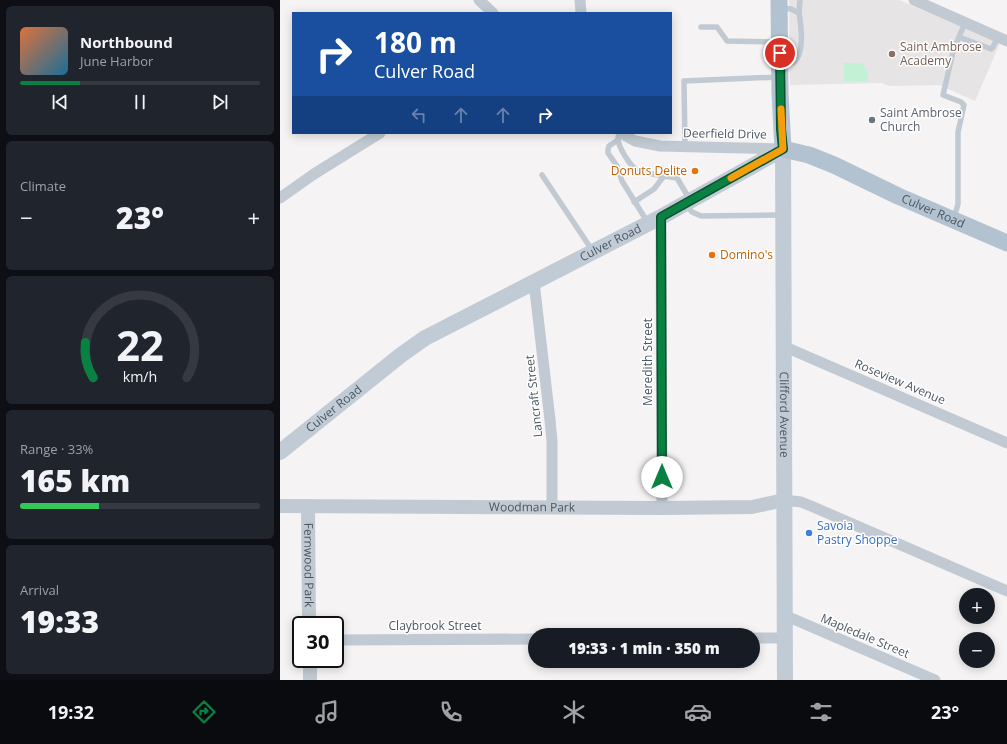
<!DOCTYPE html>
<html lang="en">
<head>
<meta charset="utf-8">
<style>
  :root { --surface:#171b24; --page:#20242c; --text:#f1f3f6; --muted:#9ea1a6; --line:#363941; --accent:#0b8043 }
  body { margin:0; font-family:"Open Sans",sans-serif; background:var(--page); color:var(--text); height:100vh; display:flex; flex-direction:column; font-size:15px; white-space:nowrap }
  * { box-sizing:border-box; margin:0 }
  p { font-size:13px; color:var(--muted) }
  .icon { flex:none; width:22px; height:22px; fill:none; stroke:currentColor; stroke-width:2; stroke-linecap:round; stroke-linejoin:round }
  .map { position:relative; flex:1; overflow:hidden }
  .sheet { display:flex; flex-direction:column; gap:6px; padding:6px; background:#0d0f14; width:280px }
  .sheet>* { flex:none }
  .banner { position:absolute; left:12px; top:12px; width:380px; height:122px; border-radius:0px; box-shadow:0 2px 10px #0003; background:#1a4fa0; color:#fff; overflow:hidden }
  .tools { position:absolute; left:679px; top:588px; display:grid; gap:8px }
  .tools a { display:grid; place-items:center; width:36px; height:36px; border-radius:50%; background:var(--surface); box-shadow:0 2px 10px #0003; font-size:20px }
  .speed { position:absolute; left:12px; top:616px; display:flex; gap:8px; font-size:20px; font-weight:700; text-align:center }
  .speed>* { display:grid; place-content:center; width:52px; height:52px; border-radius:50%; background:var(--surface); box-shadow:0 2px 10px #0003; line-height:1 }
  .speed .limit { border:2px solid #111; border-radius:6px; background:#fff; color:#111 }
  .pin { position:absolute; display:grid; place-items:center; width:34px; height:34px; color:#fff; margin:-17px; border:2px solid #fff; border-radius:50%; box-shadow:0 1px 4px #0007 }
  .me { position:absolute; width:44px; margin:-22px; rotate:0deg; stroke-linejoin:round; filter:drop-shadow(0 0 3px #0008) }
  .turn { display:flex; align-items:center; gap:14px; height:84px; padding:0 16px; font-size:18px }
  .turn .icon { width:52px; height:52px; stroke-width:2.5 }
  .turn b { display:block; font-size:28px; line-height:34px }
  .lanes { display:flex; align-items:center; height:38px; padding:0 16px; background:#0003; justify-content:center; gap:20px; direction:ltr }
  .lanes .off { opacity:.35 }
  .big { font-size:30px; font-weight:800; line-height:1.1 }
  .sheet .tile { flex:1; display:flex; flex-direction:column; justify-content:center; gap:6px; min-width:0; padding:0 14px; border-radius:6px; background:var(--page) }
  .sheet .dial { align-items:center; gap:0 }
  .dial svg { height:104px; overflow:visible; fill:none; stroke:var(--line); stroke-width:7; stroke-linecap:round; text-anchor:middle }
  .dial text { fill:var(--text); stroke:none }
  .song { display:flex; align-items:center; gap:12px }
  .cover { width:48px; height:48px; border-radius:6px; background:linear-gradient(135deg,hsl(20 70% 55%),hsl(200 70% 35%)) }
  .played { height:4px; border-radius:2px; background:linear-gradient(90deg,var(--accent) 25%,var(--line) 25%) }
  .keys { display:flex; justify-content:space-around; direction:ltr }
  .heat { display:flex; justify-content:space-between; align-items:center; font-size:22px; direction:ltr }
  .charge { height:6px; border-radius:3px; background:linear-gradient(90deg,#34c759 33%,var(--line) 0) }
  .trip { position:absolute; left:248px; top:628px; width:232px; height:40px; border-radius:20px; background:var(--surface); box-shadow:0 2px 10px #0003; font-weight:800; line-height:40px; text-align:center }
  .menu { display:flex; height:64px; justify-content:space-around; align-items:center; background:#090b0e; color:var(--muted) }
  .menu .icon { width:28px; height:28px }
  .menu .on { color:var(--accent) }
  .menu b { font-size:18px; color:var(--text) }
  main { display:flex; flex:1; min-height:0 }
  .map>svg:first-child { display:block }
  .education { fill:#e6e4e5 }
  .green { fill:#c3f1d5 }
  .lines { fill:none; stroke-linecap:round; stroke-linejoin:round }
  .service { stroke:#c1cad2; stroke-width:5.5 }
  .minor { stroke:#c1cad2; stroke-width:11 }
  .tertiary { stroke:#c1cad2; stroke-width:14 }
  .secondary { stroke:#c1cbd6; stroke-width:16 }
  .primary { stroke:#b3c2d1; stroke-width:17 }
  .route-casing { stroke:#07532c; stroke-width:10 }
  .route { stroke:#0b8043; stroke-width:7 }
  .slow { stroke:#f59e0b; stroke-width:7 }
  .education-dot { fill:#8d6e63; stroke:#fff; stroke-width:1.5 }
  .worship-dot { fill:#6b7280; stroke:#fff; stroke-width:1.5 }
  .food-dot { fill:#e8710a; stroke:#fff; stroke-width:1.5 }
  .shop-dot { fill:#3f7fe0; stroke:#fff; stroke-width:1.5 }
  .labels { text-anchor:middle; stroke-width:3; stroke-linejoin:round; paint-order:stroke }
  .education-label { font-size:12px; fill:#785e54; stroke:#fff; text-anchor:start }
  .worship-label { font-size:12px; fill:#5b616d; stroke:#fff; text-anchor:start }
  .street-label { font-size:12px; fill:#4a5661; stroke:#fff }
  .food-label { font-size:12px; fill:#c56008; stroke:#fff; text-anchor:end }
  .shop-label { font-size:12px; fill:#366cbe; stroke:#fff; text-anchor:start }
</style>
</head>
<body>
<main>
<section class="sheet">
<div class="tile">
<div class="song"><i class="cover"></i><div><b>Northbound</b><p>June Harbor</p></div></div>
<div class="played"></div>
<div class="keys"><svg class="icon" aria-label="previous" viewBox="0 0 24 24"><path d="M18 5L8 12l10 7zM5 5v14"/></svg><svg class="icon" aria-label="pause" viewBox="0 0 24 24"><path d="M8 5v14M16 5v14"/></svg><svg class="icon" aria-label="next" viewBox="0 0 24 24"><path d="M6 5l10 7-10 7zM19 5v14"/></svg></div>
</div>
<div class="tile"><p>Climate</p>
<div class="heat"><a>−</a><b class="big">23°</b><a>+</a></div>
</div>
<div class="tile dial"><svg viewBox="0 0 100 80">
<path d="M14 69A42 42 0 1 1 86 69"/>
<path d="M14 69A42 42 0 0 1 8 42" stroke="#0b8043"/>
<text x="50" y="56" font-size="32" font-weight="700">22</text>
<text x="50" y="72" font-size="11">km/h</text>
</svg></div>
<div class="tile"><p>Range · 33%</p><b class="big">165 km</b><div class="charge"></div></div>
<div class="tile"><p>Arrival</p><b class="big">19:33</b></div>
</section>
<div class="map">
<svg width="727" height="680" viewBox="0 0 727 680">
  <rect width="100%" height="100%" fill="#f5f3f3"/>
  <!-- education -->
  <polygon class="education" points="509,0 619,0 720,43 695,101 659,85 609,86 602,83 510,85"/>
  <!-- green -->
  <polygon class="green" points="564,63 581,63 588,72 588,81 564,81"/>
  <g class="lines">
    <!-- service -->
    <g class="service">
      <path d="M500 8 511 9 519 13C521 24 525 53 514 62 511 64 506 64 502 64"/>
      <polyline points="519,13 520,0"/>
      <polyline points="421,27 437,27 447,41 497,42"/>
      <polyline points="679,37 685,23"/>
      <path d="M338 137C337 146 351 168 359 171 367 174 376 174 384 176"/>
      <polyline points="338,140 329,146 328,149 328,153 337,166 342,181 368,223"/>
      <polyline points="405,147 404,81 498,77"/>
      <polyline points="262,175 312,250"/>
      <polyline points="354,202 374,189 384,176 397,178 410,200"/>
      <polyline points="406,205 412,212 421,216 503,215"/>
      <polyline points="674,218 678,204 678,132 684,105 681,102 663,95 673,52 679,37 711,49 713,47 718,37"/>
    </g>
    <!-- minor -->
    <g class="minor">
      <polyline points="199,0 213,13"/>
      <polyline points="300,0 301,13"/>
      <polyline points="634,0 727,41"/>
      <polyline points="341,133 355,141 380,146 503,149"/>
      <polyline points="0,198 34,174 100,133"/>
      <polyline points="381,217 382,508"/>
      <polyline points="254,282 270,420 272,441 272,508"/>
      <polyline points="503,346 727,443"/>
      <polyline points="504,500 521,502 531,506 727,591"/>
      <polyline points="504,615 655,680"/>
      <polyline points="473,638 504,638"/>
      <polyline points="55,640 255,639"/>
    </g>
    <!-- tertiary -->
    <g class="tertiary">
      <path id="s1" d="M0 506 382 508 472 507 504 500"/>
      <path id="s2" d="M28 506 29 625"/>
      <polyline points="30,659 30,680"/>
    </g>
    <!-- secondary -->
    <path class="secondary" id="s3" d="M0 452 121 355 145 338 381 217 503 149 505 680"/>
    <!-- primary -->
    <path class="primary" id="s4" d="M499 0 500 93 503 149 529 155 554 165 618 196 727 243"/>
  </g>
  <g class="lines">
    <!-- route casing -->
    <g class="route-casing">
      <polyline id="route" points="382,477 381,217 503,149 501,129 500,53"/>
    </g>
    <!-- route -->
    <use href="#route" class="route"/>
    <!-- slow -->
    <polyline class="slow" points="451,178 503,149 501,109"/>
  </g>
  <!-- markers -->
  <circle class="education-dot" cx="612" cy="54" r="4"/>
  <circle class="worship-dot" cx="592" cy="120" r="4"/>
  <g class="food-dot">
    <circle cx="415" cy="171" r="4"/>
    <circle cx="432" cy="255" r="4"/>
  </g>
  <circle class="shop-dot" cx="529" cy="533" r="4"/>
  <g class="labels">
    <!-- education labels -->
    <g class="education-label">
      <text x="620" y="51">Saint Ambrose<tspan x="620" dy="14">Academy</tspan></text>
    </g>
    <!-- worship labels -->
    <g class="worship-label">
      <text x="600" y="117">Saint Ambrose<tspan x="600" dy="14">Church</tspan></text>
    </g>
    <!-- street labels -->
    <g class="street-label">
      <text transform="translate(445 134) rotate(1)" y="4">Deerfield Drive</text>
      <text dy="4" stroke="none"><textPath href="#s4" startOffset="312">Culver Road</textPath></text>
      <text dy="4" stroke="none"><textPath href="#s3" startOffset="393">Culver Road</textPath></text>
      <text transform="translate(368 362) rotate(-90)" y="4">Meredith Street</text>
      <text transform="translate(620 382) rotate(23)" y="4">Roseview Avenue</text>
      <text transform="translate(254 396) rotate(-96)" y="4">Lancraft Street</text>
      <text dy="4" stroke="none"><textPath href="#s3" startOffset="69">Culver Road</textPath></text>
      <text dy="4" stroke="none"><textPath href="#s3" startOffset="855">Clifford Avenue</textPath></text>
      <text dy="4" stroke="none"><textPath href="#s1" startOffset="252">Woodman Park</textPath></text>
      <text dy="4" stroke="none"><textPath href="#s2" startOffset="59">Fernwood Park</textPath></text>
      <text x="155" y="630">Claybrook Street</text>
      <text transform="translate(585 636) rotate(23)" y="4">Mapledale Street</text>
    </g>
    <!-- food labels -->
    <g class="food-label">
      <text x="407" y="175">Donuts Delite</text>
      <text x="440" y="259" text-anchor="start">Domino's</text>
    </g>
    <!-- shop labels -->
    <g class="shop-label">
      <text x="537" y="530">Savoia<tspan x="537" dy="14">Pastry Shoppe</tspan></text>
    </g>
  </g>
</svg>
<div class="tools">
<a>+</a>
<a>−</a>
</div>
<div class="speed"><div class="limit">30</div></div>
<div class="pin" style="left:500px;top:53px;background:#d93025"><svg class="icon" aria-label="arrive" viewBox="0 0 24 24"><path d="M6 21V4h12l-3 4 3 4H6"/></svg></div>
<svg class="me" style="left:382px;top:477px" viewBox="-20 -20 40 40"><circle r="19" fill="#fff"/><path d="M0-13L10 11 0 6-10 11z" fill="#0b8043"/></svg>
<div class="trip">19:33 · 1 min · 350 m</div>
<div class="banner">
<div class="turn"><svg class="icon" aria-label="right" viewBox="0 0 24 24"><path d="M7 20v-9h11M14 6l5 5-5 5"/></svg><div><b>180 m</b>Culver Road</div></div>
<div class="lanes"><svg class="icon off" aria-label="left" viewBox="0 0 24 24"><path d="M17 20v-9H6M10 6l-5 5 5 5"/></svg><svg class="icon off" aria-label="ahead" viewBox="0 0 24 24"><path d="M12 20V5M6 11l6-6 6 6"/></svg><svg class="icon off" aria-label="ahead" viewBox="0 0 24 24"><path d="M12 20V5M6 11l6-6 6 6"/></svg><svg class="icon" aria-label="right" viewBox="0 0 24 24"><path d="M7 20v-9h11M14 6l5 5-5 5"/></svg></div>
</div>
</div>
</main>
<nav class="menu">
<b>19:32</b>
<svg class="icon on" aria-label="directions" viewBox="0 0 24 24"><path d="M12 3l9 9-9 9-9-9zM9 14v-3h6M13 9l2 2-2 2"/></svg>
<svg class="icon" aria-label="music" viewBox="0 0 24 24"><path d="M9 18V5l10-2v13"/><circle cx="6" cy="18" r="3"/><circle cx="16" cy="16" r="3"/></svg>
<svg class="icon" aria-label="phone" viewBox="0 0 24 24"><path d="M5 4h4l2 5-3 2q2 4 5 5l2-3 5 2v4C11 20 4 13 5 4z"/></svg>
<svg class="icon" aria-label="climate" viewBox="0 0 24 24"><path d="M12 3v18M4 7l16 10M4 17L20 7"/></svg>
<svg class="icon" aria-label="car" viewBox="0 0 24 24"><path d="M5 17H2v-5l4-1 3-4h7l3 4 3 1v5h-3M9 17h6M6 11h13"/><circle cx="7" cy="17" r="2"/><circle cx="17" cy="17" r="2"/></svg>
<svg class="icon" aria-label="filters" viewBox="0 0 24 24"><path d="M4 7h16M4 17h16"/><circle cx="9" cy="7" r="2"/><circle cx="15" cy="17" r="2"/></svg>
<b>23°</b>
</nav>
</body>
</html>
